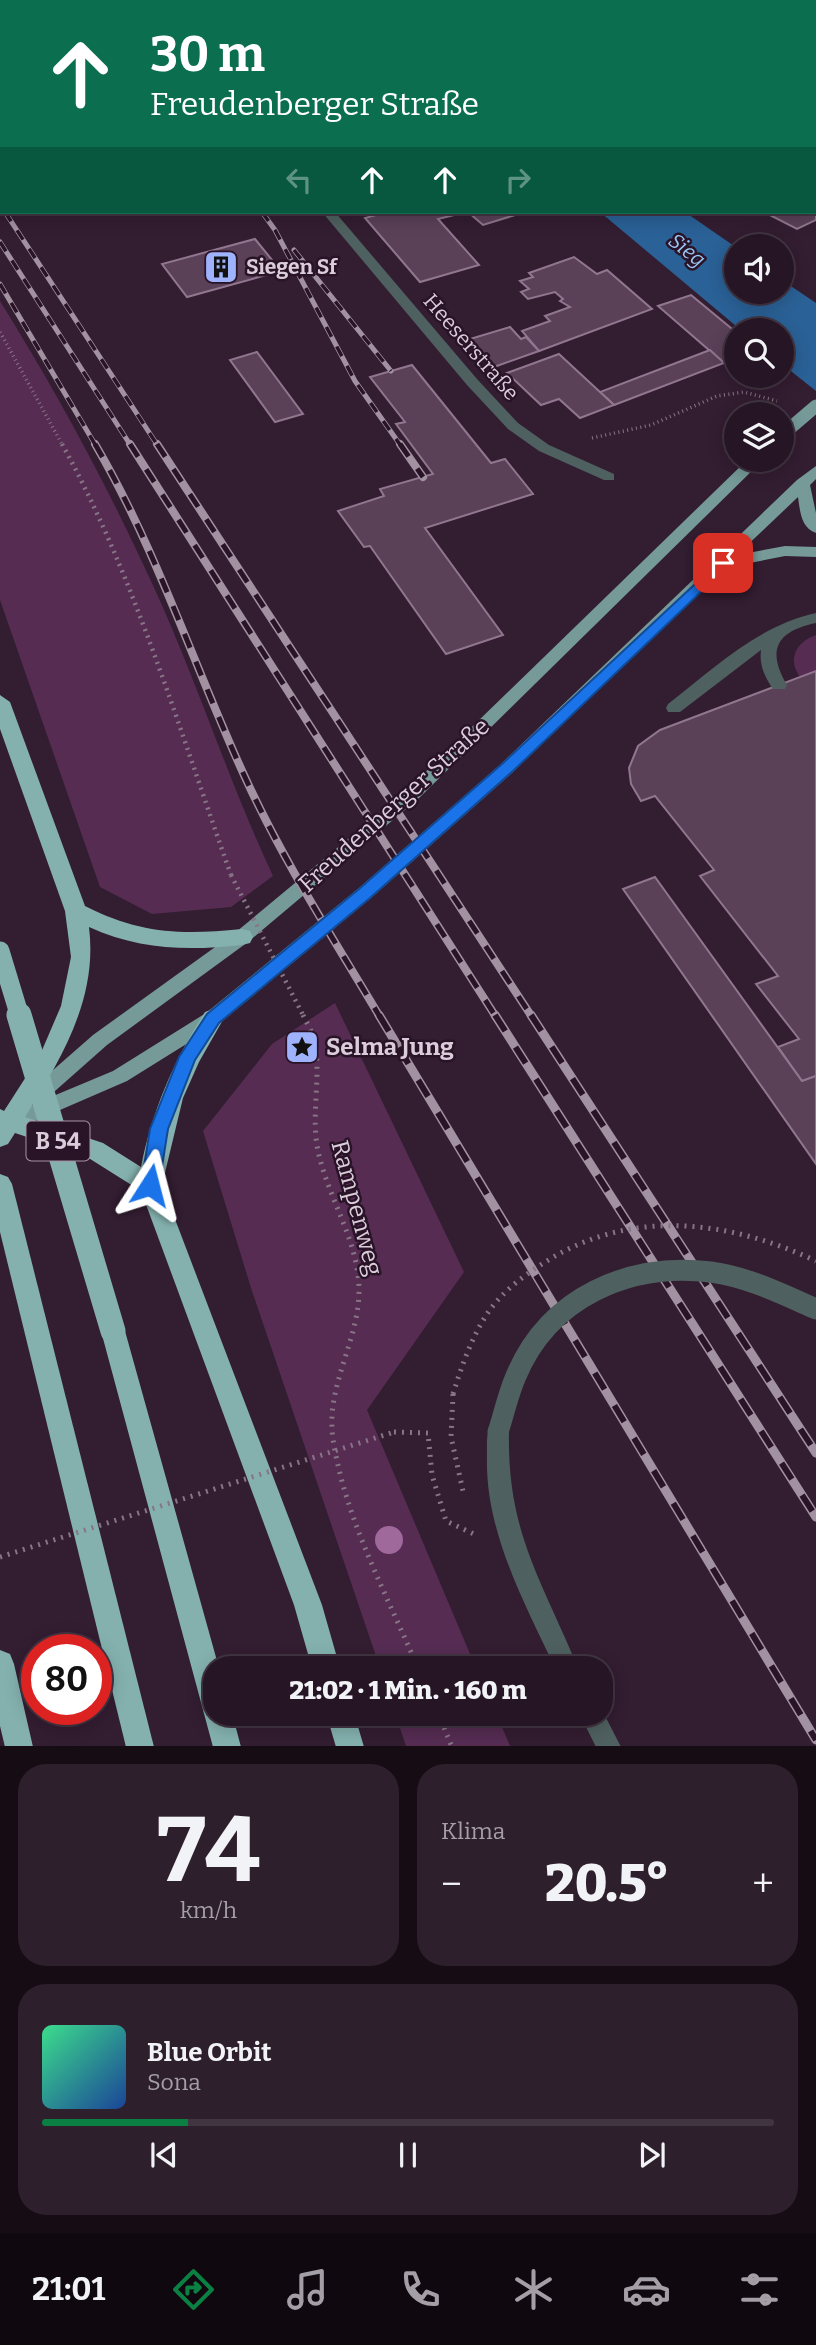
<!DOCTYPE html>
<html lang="de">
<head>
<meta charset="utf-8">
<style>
  :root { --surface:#261625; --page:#2e1f2d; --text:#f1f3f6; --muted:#a49fa7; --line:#423542; --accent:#0b8043 }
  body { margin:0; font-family:Bitter,serif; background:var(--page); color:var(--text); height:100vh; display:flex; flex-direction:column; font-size:26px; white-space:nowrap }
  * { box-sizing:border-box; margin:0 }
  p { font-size:23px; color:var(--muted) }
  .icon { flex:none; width:38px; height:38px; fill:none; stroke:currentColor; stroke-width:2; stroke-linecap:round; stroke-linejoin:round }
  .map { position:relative; height:1746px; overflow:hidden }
  .drawer { display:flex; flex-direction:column; gap:18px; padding:18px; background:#150c14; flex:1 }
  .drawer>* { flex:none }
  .top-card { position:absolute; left:0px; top:0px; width:817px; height:214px; box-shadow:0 4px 18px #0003,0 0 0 2px var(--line); background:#0b6e4f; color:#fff; overflow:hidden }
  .fabs { position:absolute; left:724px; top:234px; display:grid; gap:14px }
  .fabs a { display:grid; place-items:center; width:70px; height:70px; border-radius:50%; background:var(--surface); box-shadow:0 4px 18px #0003,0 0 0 2px var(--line); font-size:35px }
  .speed { position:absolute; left:21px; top:1634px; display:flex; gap:14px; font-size:35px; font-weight:700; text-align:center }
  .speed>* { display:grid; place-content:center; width:91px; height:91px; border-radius:50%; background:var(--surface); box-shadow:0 4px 18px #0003,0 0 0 2px var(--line); line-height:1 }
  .speed .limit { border:10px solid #d22; background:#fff; color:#111 }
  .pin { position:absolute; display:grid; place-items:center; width:60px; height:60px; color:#fff; margin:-30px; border-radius:14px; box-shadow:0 4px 10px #0006 }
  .me { position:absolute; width:77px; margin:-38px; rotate:9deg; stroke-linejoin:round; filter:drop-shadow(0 0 5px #0008) }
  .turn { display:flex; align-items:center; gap:24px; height:147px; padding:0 35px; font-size:32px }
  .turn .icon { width:91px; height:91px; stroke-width:2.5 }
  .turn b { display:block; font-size:49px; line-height:60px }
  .lanes { display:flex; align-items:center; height:66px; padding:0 35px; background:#0003; justify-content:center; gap:35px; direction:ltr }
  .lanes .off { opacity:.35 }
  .big { font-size:52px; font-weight:800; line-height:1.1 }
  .drawer .tile { flex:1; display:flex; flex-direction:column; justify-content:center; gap:10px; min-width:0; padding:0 24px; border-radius:28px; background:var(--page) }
  .drawer .dial { align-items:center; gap:0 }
  .dial b { font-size:91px; line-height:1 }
  .song { display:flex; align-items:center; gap:21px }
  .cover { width:84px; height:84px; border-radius:10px; background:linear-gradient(135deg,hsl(150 70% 55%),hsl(220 70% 35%)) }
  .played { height:7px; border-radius:4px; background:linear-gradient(90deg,var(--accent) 20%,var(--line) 20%) }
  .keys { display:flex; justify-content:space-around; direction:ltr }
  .heat { display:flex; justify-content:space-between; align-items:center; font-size:38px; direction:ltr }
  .drawer .tiles { flex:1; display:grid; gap:18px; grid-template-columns:1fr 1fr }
  .tile:last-child { grid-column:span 2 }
  .trip { position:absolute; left:203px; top:1656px; width:410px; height:70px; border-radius:28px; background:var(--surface); box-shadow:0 4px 18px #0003,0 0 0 2px var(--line); font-weight:800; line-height:70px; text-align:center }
  .tabs { display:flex; height:112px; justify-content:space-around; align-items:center; background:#0f090f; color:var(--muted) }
  .tabs .icon { width:49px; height:49px }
  .tabs .on { color:var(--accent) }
  .tabs b { font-size:32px; color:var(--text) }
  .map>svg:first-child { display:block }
  .green { fill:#562c53 }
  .water { fill:#2a6196 }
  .building { fill:#5a4158; stroke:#91768f; stroke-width:2 }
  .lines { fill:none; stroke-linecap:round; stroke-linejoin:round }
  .path-far2 { stroke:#877586; stroke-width:3.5; stroke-dasharray:1 3.5; stroke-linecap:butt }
  .path-far1 { stroke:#877586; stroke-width:4.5; stroke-dasharray:2 5; stroke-linecap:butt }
  .path { stroke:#877586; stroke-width:5; stroke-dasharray:2 6; stroke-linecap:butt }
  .minor { fill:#4e605f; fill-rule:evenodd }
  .major { fill:#759a98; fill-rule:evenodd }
  .highway { fill:#84b1ae; fill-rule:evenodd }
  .rail-far2-casing { stroke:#a291a1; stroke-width:5 }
  .rail-far1-casing { stroke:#a291a1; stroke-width:8 }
  .rail-casing { stroke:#a291a1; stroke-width:9 }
  .rail-far2 { stroke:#291327; stroke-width:3.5; stroke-dasharray:11; stroke-linecap:butt }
  .rail-far1 { stroke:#291327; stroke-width:5; stroke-dasharray:15; stroke-linecap:butt }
  .rail { stroke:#291327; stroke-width:6; stroke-dasharray:19; stroke-linecap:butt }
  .path-bridge-far1 { stroke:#877586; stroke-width:4.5; stroke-dasharray:2 5; stroke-linecap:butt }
  .path-bridge { stroke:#877586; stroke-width:5; stroke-dasharray:2 6; stroke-linecap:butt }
  .minor-bridge { stroke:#4e605f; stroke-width:21 }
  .major-bridge { stroke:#759a98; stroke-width:13 }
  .highway-bridge-far1 { stroke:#84b1ae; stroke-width:19 }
  .highway-bridge { stroke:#84b1ae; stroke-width:25 }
  .tree { fill:#9f699c }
  .route { fill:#1a73e8; stroke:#114b97; stroke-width:2 }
  .labels { text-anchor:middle; stroke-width:5; stroke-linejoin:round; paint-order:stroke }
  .far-water-label { font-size:21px; font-style:italic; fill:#99c5f3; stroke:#291327 }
  .far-poi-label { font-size:21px; font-weight:bold; fill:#dbccda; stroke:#291327; text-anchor:start }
  .far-street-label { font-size:21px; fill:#dbccda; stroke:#291327 }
  .shield { fill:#291327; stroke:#a694a4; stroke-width:2 }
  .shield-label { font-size:23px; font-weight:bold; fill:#dbccda }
  .street-label { font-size:24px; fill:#dbccda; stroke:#291327 }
  .poi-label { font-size:24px; font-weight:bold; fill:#dbccda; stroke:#291327; text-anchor:start }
</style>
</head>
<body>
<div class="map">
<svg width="816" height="1747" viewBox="0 0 816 1747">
  <rect width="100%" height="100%" fill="#331d31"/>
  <!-- green -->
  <g class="green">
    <path d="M0 301C56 391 107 485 151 581 196 678 228 780 273 876L231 907 152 914 100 887 0 600Z"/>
    <path d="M816 635V671L800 677C787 659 796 642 816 635Z"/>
    <polygon points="335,1003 464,1272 367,1410 476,1668 380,1668 251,1288 203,1131 272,1044"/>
    <polygon points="395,1713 496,1713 510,1746 406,1746"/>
  </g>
  <!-- water -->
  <polygon class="water" points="600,212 685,212 737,248 737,292 782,292 782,280 816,303 816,391 782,364 782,331 742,331"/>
  <!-- building -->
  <g class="building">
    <polygon points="816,165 816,220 797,229 764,212 816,212"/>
    <polygon points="387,212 396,215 410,212 466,212 438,219 479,265 420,282 365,218"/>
    <polygon points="468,212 525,212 483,225"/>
    <polygon points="255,239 281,271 187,297 162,264"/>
    <polygon points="574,257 597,274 607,270 652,309 539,351 522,331 550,321 545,316 570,307 560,301 563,299 555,292 528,299 521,292 529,289 520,281 533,277 529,273"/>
    <polygon points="691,295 737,333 737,358 724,363 658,306"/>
    <polygon points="510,327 521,339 526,337 539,351 494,367 470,339"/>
    <polygon points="710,350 724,363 614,405 600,392"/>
    <polygon points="257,352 303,414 275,422 230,360"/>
    <polygon points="559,354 600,392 614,405 580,418 559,399 541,405 507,373"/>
    <polygon points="412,365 491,463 505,459 533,494 425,528 503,635 446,654 370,546 364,547 338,511 384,496 380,489 433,474 396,424 405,422 370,377"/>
    <polygon points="816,671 816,1076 802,1081 778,1047 799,1039 756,984 778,976 700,876 714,870 655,796 641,801 631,784 629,768 638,746 660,730"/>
    <polygon points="655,877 802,1081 816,1076 816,1164 623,889"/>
  </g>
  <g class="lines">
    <!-- path-far2 -->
    <g class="path-far2">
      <polyline points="715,0 718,2"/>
      <polyline points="0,332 63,446"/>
      <polyline points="592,438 651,425 717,396 744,392 777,401"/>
    </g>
    <!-- path-far1 -->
    <path class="path-far1" d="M62 444C134 574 181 735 231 875"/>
    <!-- path -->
    <g class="path">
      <path d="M313 1035C323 1074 310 1112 318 1151 328 1198 358 1240 359 1288 360 1340 325 1386 333 1439 345 1519 387 1595 418 1668"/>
      <polyline points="453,1394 451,1437 463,1491"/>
      <polyline points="394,1432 428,1433 432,1475 446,1521 474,1534"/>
      <polyline points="438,1713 452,1747"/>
    </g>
    <!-- minor -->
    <g class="minor">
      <polygon points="150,0 162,0 163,2 151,2"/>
      <polygon points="322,212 335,212 477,379 518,423 549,445 614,474 614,480 604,480 539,451 508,429 467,385"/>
      <path d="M816 613V623C777 631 766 650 787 685L785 689H773C765 677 759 666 761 650L680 712H668L666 708 668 704C713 669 759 625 816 613Z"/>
      <path d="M498 1422 506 1425 509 1432C507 1533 542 1580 578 1668H555C524 1602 485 1531 487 1457 487 1446 486 1435 490 1425Z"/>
      <polygon points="600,1706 621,1747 596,1747 579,1713 600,1713"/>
    </g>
    <!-- major -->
    <g class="major">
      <polygon points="589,0 602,0 603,2 591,2"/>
      <path d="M747 460H763L419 798 248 942 107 1045 46 1099 113 1071 206 1013 359 888 501 764 797 480 816 466V479L810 485 816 513V533C801 528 800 511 798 497L737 555 785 546 816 547V557L785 556 724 568 513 772 371 898 220 1023 127 1081 0 1136V1119L33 1105 25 1098 28 1092 93 1035 236 932 407 790Z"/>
    </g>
    <!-- highway -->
    <g class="highway">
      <path d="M0 695 10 702 85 906C140 934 181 935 242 929L250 931 253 937 250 943 242 945C187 951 140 950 89 927 98 999 61 1059 25 1117L103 1143 141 1167C152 1111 174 1060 205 1012L213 1009 221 1012 224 1018 199 1062 183 1098 162 1185 322 1605 340 1668H312L294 1605 141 1191 87 1157 15 1133 8 1144 0 1147V1109L4 1111 40 1055 61 1006 71 957 65 911 0 729Z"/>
      <polygon points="0,1174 8,1177 12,1184 154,1747 126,1747 0,1232"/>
      <polygon points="113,1320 122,1323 125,1331 219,1668 215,1668 215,1713 232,1713 241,1747 213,1747 101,1331 104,1323"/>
      <polygon points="0,1650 10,1654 14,1664 33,1747 5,1747 0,1726"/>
      <polygon points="326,1713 354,1713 364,1747 336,1747"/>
    </g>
    <!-- rail-far2 casing -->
    <g class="rail-far2-casing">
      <g id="rail-far2">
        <polyline points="74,0 76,2"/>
        <polyline points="5,212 158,446"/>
        <polyline points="262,212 275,230 355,381 401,446"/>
        <polyline points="0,242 131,446"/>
        <polyline points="294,250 391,371"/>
        <polyline points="0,284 96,446"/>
      </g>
    </g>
    <!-- rail-far1 casing -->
    <g class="rail-far1-casing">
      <g id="rail-far1">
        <path d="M95 444C156 548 194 666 244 775 282 859 333 938 380 1017"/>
        <polyline points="130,444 496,1017"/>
        <polyline points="157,444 532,1017"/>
        <polyline points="400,444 423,477"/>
      </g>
    </g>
    <!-- rail casing -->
    <g class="rail-casing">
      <g id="rail">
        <polyline points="379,1015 816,1740"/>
        <polyline points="495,1015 816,1517"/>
        <polyline points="531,1015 816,1453"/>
      </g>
    </g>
    <!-- rail-far2 -->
    <use href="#rail-far2" class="rail-far2"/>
    <!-- rail-far1 -->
    <use href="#rail-far1" class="rail-far1"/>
    <!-- rail -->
    <use href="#rail" class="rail"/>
    <!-- path-bridge-far1 -->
    <polyline class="path-bridge-far1" points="231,875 304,1017"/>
    <!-- path-bridge -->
    <g class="path-bridge">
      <polyline points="303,1015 313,1035"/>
      <path d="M453 1394C462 1365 472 1336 489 1311 505 1289 527 1273 550 1259 635 1208 730 1221 816 1261"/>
      <polyline points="0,1557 394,1432"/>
    </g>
    <!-- minor-bridge -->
    <path class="minor-bridge" d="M498 1432C504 1414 508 1394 516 1376 549 1297 629 1262 711 1272 748 1277 782 1294 816 1309"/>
    <!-- major-bridge -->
    <polyline class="major-bridge" points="782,435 816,406"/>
    <!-- highway-bridge-far1 -->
    <polyline class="highway-bridge-far1" points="0,951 20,1017"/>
    <!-- highway-bridge -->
    <polyline class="highway-bridge" points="19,1015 113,1331"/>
  </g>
  <!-- trees -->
  <circle class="tree" cx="389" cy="1540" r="14"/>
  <!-- route -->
  <polygon class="route" points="723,558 728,560 728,566 513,771 370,898 219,1023 195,1060 168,1129 159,1185 150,1193 144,1190 141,1185 150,1129 179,1057 207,1014 359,889 502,764"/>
  <!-- icons -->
  <defs>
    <g id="building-square" transform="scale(1.75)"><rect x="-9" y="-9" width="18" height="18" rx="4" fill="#9fb3fd" stroke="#291327"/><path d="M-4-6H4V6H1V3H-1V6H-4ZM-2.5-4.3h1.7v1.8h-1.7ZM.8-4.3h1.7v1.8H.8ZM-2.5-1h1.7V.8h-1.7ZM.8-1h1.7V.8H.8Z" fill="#111"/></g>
    <g id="sight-square" transform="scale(1.75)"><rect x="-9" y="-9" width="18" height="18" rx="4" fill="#9fb3fd" stroke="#291327"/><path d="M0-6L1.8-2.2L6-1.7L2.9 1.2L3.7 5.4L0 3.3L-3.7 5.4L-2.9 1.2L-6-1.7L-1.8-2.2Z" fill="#111"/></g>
  </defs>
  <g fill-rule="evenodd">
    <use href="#building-square" x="221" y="267"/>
    <use href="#sight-square" x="302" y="1047"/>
  </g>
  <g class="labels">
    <!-- far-water labels -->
    <g class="far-water-label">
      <text transform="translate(687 250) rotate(38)" y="7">Sieg</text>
    </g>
    <!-- far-poi labels -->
    <g class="far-poi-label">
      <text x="246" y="274">Siegen Sf</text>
    </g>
    <!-- far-street labels -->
    <g class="far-street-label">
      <text transform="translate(471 347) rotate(49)" y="7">Heeserstraße</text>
    </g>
    <!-- shield labels -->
    <rect class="shield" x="26.5" y="1121.5" width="63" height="39" rx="5"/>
    <g class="shield-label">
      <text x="58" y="1149">B 54</text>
    </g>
    <!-- street labels -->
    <g class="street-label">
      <text transform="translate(394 805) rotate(-42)" y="8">Freudenberger Straße</text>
      <text transform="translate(357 1208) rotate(75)" y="8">Rampenweg</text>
    </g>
    <!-- poi labels -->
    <g class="poi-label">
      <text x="326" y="1055">Selma Jung</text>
    </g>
  </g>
</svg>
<div class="fabs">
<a><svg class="icon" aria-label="sound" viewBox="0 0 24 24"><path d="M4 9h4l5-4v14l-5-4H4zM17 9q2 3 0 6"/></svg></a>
<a><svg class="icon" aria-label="search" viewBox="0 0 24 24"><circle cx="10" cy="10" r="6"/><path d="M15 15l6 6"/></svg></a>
<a><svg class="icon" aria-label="layers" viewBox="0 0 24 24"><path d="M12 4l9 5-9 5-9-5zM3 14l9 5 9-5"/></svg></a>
</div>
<div class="speed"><div class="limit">80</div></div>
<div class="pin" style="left:723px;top:563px;background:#d93025"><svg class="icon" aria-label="arrive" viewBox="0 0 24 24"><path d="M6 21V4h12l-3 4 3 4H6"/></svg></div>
<svg class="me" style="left:150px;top:1185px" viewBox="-20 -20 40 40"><path d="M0-17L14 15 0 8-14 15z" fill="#1a73e8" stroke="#fff" stroke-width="4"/></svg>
<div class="trip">21:02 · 1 Min. · 160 m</div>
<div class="top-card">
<div class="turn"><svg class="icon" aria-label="ahead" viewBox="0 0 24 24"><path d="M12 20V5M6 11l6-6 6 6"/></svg><div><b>30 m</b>Freudenberger Straße</div></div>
<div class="lanes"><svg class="icon off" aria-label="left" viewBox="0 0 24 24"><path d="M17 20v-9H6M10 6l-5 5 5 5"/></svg><svg class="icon" aria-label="ahead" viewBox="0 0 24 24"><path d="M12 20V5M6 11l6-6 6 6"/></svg><svg class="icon" aria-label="ahead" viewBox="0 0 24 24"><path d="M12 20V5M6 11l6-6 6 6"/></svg><svg class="icon off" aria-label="right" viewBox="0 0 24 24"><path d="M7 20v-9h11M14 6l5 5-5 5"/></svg></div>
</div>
</div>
<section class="drawer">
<div class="tiles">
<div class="tile dial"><b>74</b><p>km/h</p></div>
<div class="tile"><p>Klima</p>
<div class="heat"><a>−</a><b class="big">20.5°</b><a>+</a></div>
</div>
<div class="tile">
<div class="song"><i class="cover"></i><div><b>Blue Orbit</b><p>Sona</p></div></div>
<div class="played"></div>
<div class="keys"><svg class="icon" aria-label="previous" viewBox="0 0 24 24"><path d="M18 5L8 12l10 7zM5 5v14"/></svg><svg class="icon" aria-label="pause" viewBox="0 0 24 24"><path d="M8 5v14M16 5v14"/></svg><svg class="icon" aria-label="next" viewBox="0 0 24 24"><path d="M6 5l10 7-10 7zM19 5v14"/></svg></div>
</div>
</div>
</section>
<nav class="tabs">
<b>21:01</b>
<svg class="icon on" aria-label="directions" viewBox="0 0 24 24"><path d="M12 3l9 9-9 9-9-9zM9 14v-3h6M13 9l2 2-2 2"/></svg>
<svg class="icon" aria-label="music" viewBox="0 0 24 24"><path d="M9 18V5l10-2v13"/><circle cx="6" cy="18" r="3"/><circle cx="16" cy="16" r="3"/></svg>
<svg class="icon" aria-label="phone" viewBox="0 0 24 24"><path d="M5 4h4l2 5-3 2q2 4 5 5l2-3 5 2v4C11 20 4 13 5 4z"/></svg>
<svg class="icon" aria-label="climate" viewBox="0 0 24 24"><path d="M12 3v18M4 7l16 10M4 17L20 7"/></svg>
<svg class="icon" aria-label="car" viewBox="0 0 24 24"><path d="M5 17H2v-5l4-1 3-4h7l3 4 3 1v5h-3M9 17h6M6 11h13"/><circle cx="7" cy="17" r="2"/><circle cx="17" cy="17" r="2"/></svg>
<svg class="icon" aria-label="filters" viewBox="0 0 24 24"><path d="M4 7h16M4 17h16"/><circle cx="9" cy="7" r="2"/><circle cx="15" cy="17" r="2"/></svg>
</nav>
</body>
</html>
